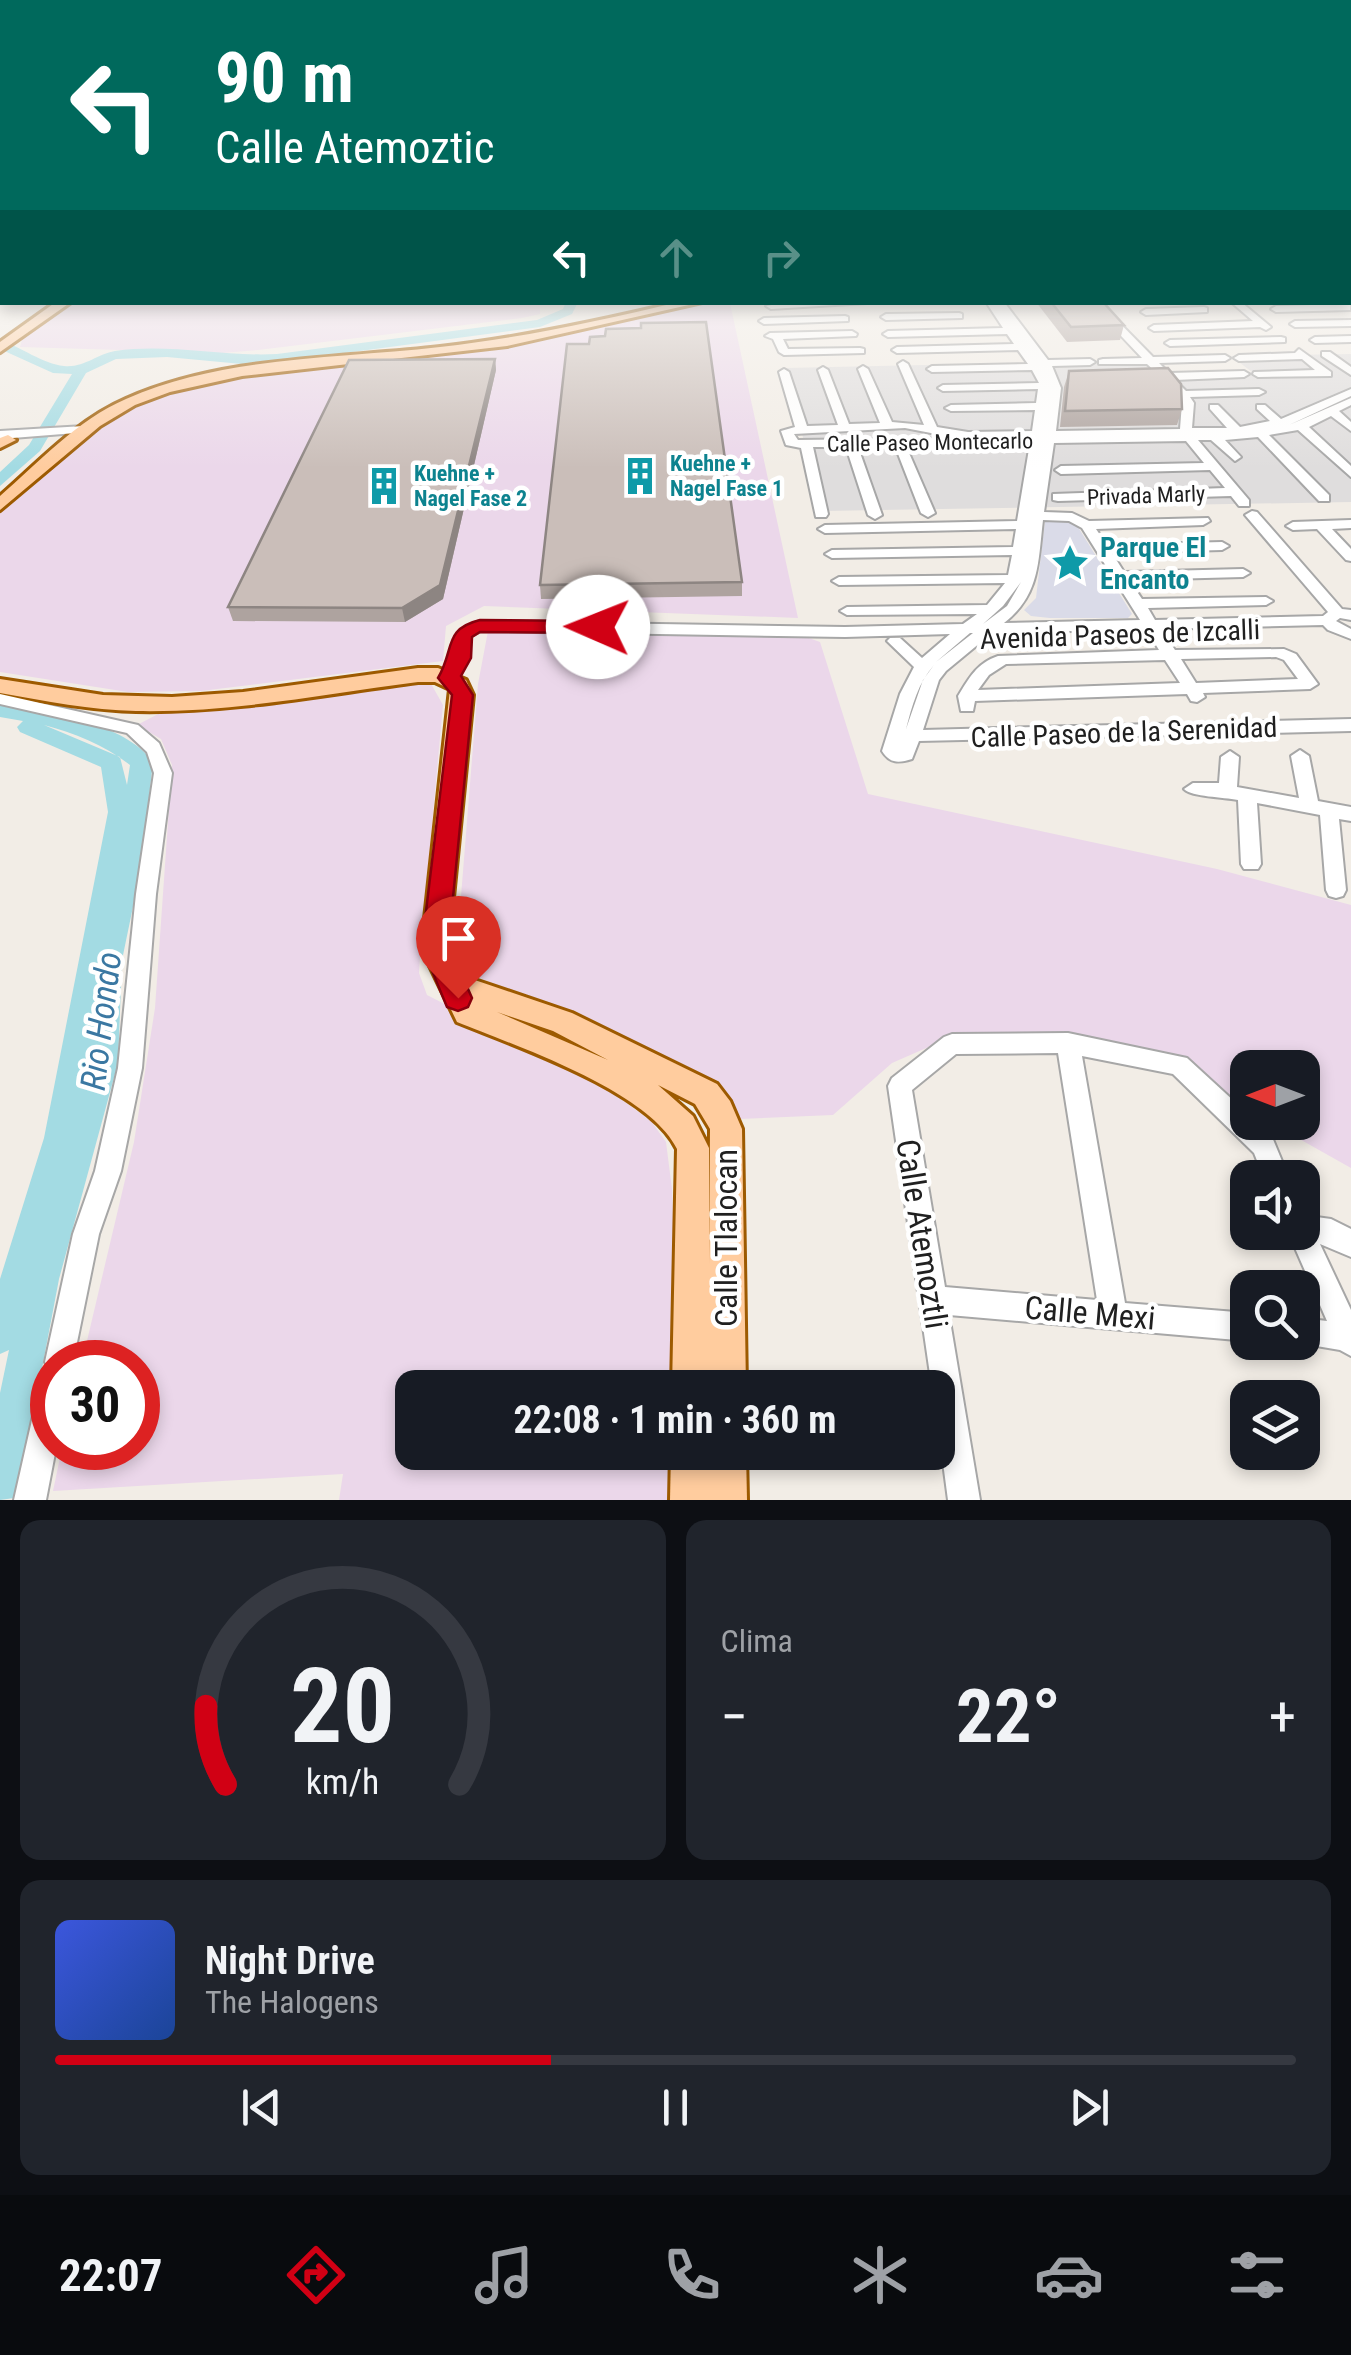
<!DOCTYPE html>
<html lang="es">
<head>
<meta charset="utf-8">
<style>
  :root { --surface:#171b24; --page:#20242c; --text:#f1f3f6; --muted:#9ea1a6; --line:#363941; --accent:#d10014 }
  body { margin:0; font-family:"Roboto Condensed",sans-serif; background:var(--page); color:var(--text); height:100vh; display:flex; flex-direction:column; font-size:38px; white-space:nowrap }
  * { box-sizing:border-box; margin:0 }
  p { font-size:32px; color:var(--muted) }
  .icon { flex:none; width:55px; height:55px; fill:none; stroke:currentColor; stroke-width:2; stroke-linecap:round; stroke-linejoin:round }
  .map { position:relative; height:1500px; overflow:hidden }
  .side { display:flex; flex-direction:column; gap:20px; padding:20px; background:#0d0f14; flex:1 }
  .side>* { flex:none }
  .guide { position:absolute; left:0px; top:0px; width:1352px; height:305px; box-shadow:0 5px 15px #0003; background:#00695c; color:#fff; overflow:hidden }
  .needle { width:65px; rotate:270deg }
  .fabs { position:absolute; left:1230px; top:1050px; display:grid; gap:20px }
  .fabs a { display:grid; place-items:center; width:90px; height:90px; border-radius:20px; background:var(--surface); box-shadow:0 5px 15px #0003; font-size:50px }
  .speed { position:absolute; left:30px; top:1340px; display:flex; gap:20px; font-size:50px; font-weight:700; text-align:center }
  .speed>* { display:grid; place-content:center; width:130px; height:130px; border-radius:50%; background:var(--surface); box-shadow:0 5px 15px #0003; line-height:1 }
  .speed .limit { border:15px solid #d22; background:#fff; color:#111 }
  .pin { position:absolute; display:grid; place-items:center; width:85px; height:85px; color:#fff; margin:-102px -42px; border-radius:50% 50% 50% 0; rotate:-45deg; box-shadow:0 0 10px #0007 }
  .pin .icon { rotate:45deg }
  .me { position:absolute; width:110px; margin:-55px; rotate:271deg; stroke-linejoin:round; filter:drop-shadow(0 0 8px #0008) }
  .turn { display:flex; align-items:center; gap:35px; height:210px; padding:0 50px; font-size:45px }
  .turn .icon { width:130px; height:130px; stroke-width:2.5 }
  .turn b { display:block; font-size:70px; line-height:85px }
  .lanes { display:flex; align-items:center; height:95px; padding:0 50px; background:#0003; justify-content:center; gap:50px; direction:ltr }
  .lanes .off { opacity:.35 }
  .big { font-size:75px; font-weight:700; line-height:1.1 }
  .side .card { flex:1; display:flex; flex-direction:column; justify-content:center; gap:15px; min-width:0; padding:0 35px; border-radius:20px; background:var(--page) }
  .side .dial { align-items:center; gap:0 }
  .dial svg { height:260px; overflow:visible; fill:none; stroke:var(--line); stroke-width:7; stroke-linecap:round; text-anchor:middle }
  .dial text { fill:var(--text); stroke:none }
  .song { display:flex; align-items:center; gap:30px }
  .cover { width:120px; height:120px; border-radius:15px; background:linear-gradient(135deg,hsl(230 70% 55%),hsl(220 70% 35%)) }
  .played { height:10px; border-radius:5px; background:linear-gradient(90deg,var(--accent) 40%,var(--line) 40%) }
  .keys { display:flex; justify-content:space-around; direction:ltr }
  .heat { display:flex; justify-content:space-between; align-items:center; font-size:55px; direction:ltr }
  .side .tiles { flex:1; display:grid; gap:20px; grid-template-columns:1fr 1fr }
  .card:last-child { grid-column:span 2 }
  .trip { position:absolute; left:395px; top:1370px; width:560px; height:100px; border-radius:20px; background:var(--surface); box-shadow:0 5px 15px #0003; font-weight:700; line-height:100px; text-align:center }
  .menu { display:flex; height:160px; justify-content:space-around; align-items:center; background:#090b0e; color:var(--muted) }
  .menu .icon { width:70px; height:70px }
  .menu .on { color:var(--accent) }
  .menu b { font-size:45px; color:var(--text) }
  .map>svg:first-child { display:block }
  .residential { fill:#dfdddd }
  .industrial { fill:#ebd7ea }
  .plaza { fill:#dadbe8 }
  .lines { fill:none; stroke-linecap:round; stroke-linejoin:round }
  .river { fill:#a3dbe3; fill-rule:evenodd }
  .minor-casing { stroke:#a7a7a7; stroke-width:4 }
  .major-casing { stroke:#9d5a00; stroke-width:6 }
  .minor { fill:#fff; fill-rule:evenodd }
  .major { fill:#ffcc9e; fill-rule:evenodd }
  .wall { fill:#aea39f }
  .shaded-wall { fill:#8d8582 }
  .building { fill:#cabeb9; stroke:#8d8582; stroke-width:2.5 }
  .route { fill:#d10014; stroke:#88000d; stroke-width:2.5 }
  .labels { text-anchor:middle; stroke-width:9; stroke-linejoin:round; paint-order:stroke }
  .far-street-label { font-size:22px; fill:#202020; stroke:#fff }
  .far-culture-label { font-size:22px; font-weight:bold; fill:#0d838f; stroke:#fff; text-anchor:start }
  .culture-label { font-size:28px; font-weight:bold; fill:#0d838f; stroke:#fff; text-anchor:start }
  .street-label { font-size:28px; fill:#202020; stroke:#fff }
  .near-street-label { font-size:32px; fill:#202020; stroke:#fff }
  .near-water-label { font-size:35px; font-style:italic; fill:#3b78a2; stroke:#fff }
</style>
</head>
<body>
<div class="map">
<svg width="1351" height="1500" viewBox="0 0 1351 1500">
  <rect width="100%" height="100%" fill="#f2ede6"/>
  <!-- residential -->
  <polygon class="residential" points="1351,354 1351,502 822,511 785,368 1151,360 1167,376 1252,372 1231,356"/>
  <!-- industrial -->
  <g class="industrial">
    <polygon points="540,302 540,314 522,318 258,350 222,353 20,347 23,336 72,303"/>
    <polygon points="711,303 730,303 798,618 484,606 446,626 443,661 201,691 128,692 0,672 0,513 92,433 133,406 176,389 213,381 490,349"/>
    <polygon points="488,631 806,637 820,642 868,794 1217,869 1351,905 1351,1168 1271,1123 1302,1122 1302,1068 1248,1068 1247,1109 1228,1097 1188,1062 956,1035 892,1063 833,1115 739,1119 723,1099 639,1047 478,977 458,934 478,684"/>
    <polygon points="411,682 430,682 443,705 420,956 419,973 427,995 599,1083 651,1121 666,1142 672,1189 678,1387 412,1388 412,1452 680,1453 681,1500 339,1500 343,1474 53,1491 62,1448 138,1448 138,1362 82,1362 134,1142 155,1008 172,765 161,739 137,725 162,712"/>
  </g>
  <!-- plaza -->
  <polygon class="plaza" points="1045,521 1069,522 1078,527 1132,614 1128,618 1050,618 1031,616 1024,610 1036,598"/>
  <g class="lines">
    <!-- river -->
    <g class="river">
      <path d="M566 302H578L572 314 540 327 277 362 242 364 167 357 116 359 86 373 40 451 0 486V472L29 445 72 374 53 373 0 349V340C21 347 43 364 64 366 84 368 97 354 115 351 169 343 223 357 277 354L537 320 563 309Z"/>
      <path d="M0 703C44 710 126 723 153 762L141 868 122 960 118 1063 59 1279 20 1484 14 1498 0 1500V1393L9 1350 0 1354V1279L44 1138 108 812 101 767 20 732 17 727 23 721 0 717ZM44 725C75 733 104 745 130 765L127 785 120 757Z"/>
    </g>
    <!-- minor casing -->
    <g class="minor-casing">
      <g id="minor">
        <rect x="1350" y="262" width="1" height="6"/>
        <rect x="1350" y="283" width="1" height="6"/>
        <polygon points="789,302 883,302 771,309 766,306"/>
        <path d="M986 302H1004L1048 360 1090 359 1095 362 1090 365 1052 366 1061 388 1056 431 1180 429 1182 403 1163 380 1156 379 1155 377 1158 374 1147 364H1099V360L1103 359 1142 358 1089 302H1099L1153 357 1225 355 1230 358 1225 361 1159 363 1169 373 1244 371 1249 374 1244 377 1175 380 1186 391 1259 389 1265 392 1259 395 1190 397 1194 403 1192 428H1227L1210 409V405H1218L1240 427 1270 421 1257 409V405H1265L1281 419 1351 389V396L1289 425 1351 398V405L1339 411 1351 422V431L1331 416 1309 427 1351 466V477L1298 430 1269 435 1329 495V501H1319L1258 437 1225 440 1241 457 1235 461 1211 440H1198L1249 500V506H1239L1231 496 1058 501 1053 500V494L1225 488 1210 470 1061 474 1055 470 1061 466 1204 463 1186 441 1054 443 1044 512 1072 513 1089 521 1208 518 1210 521 1203 525 1096 529 1107 545 1222 542 1229 546 1222 550 1112 553 1124 572 1243 569 1250 573 1243 577 1129 580 1142 599 1266 597 1273 601 1266 605 1148 608 1155 620 1323 616 1328 612 1245 515 1252 511 1257 512 1342 609 1351 610V620L1340 618 1336 621 1351 629V639L1328 630 1323 625 1161 629 1175 650 1284 649 1296 654 1318 684 1310 689 1203 693 1205 697 1197 702 1191 701 1187 694 975 701 973 711H961L958 696C969 678 977 663 998 656L1159 650 1146 629 992 633 946 671 939 680 923 730 1351 719V731L919 741 912 759C899 763 890 764 882 751L900 694 914 667 887 641 890 638H900L922 658 950 634 845 637 481 631 471 636 466 662 455 682H443L441 678C457 653 447 630 480 621L845 627 963 624 977 614 847 615 840 611 847 607 987 605 1005 583 839 585 832 581 839 577 1008 575 1012 555 832 558 825 554 832 550 1013 547 1016 529 825 533 818 529 825 525 1017 521 1030 443 906 446 935 513 928 517 921 513 895 446 858 447 882 515 875 519 868 515 846 447H813L828 514 826 517H816L801 448 786 445 781 431 795 427 779 372 784 369 789 372 807 426 838 425 818 370 823 367 828 370 849 424 880 423 858 369 863 366 868 369 892 422 924 425 898 364 903 361 908 364 937 427 968 432 1032 431 1035 410 951 411 945 408 951 405 1036 403 1038 389 943 391 938 388 943 385 1039 383 1032 370 932 372 927 369 932 366 1028 364 1018 350 897 353 892 350 897 347 1014 344 1007 334 888 337 883 334 888 331 1003 328ZM905 428 957 438 798 440 794 434ZM1043 520 1069 521 1082 528 1140 620 1004 623C1040 595 1038 562 1043 520ZM1021 582 1007 606 983 624 1003 606ZM970 633H973L936 662ZM1276 657 1284 660 1298 679 1196 683 1181 659ZM1165 660 1180 683 978 690 989 675 1006 664ZM934 665 923 680 906 729C912 706 918 683 934 665Z"/>
        <polygon points="1231,302 1241,302 1271,327 1266,330 1260,327 1154,331 1149,328 1154,325 1253,321"/>
        <polygon points="1350,304 1350,310 1276,312 1271,309 1276,306"/>
        <polygon points="1204,307 1207,308 1207,312 1146,315 1141,312 1146,309"/>
        <polygon points="959,313 962,314 962,318 886,320 881,317 886,314"/>
        <polygon points="845,316 848,317 848,321 764,324 759,321 764,318"/>
        <polygon points="1351,320 1351,326 1295,327 1290,324 1295,321"/>
        <polygon points="852,331 857,334 856,336 783,339 788,349 860,348 864,349 864,353 784,355 779,352 773,339 765,336 770,333"/>
        <polygon points="1351,336 1351,342 1315,343 1310,340 1315,337"/>
        <polygon points="1281,337 1285,338 1285,342 1170,346 1165,343 1170,340"/>
        <polygon points="1299,349 1331,372 1331,376 1258,377 1253,374 1254,372 1315,370 1302,359 1239,361 1234,358 1239,355 1295,353"/>
        <polygon points="1322,352 1330,352 1351,367 1351,375 1322,356"/>
        <polygon points="84,426 90,430 88,432 0,439 0,431"/>
        <polygon points="1351,520 1351,528 1332,529 1351,549 1351,561 1346,560 1317,529 1293,530 1286,526 1293,522"/>
        <polygon points="0,694 138,725 159,743 172,773 156,894 142,1068 121,1171 99,1234 73,1362 52,1362 52,1374 45,1362 73,1234 95,1171 118,1068 136,894 154,773 147,752 127,733 0,704"/>
        <path d="M1300 750 1309 756 1318 801 1351 807V821L1339 819 1346 890 1343 896 1336 898 1329 896 1326 890 1320 815 1257 803 1261 864 1258 869H1244L1241 864 1238 800C1223 797 1192 797 1184 789L1193 783H1219L1221 757 1230 751 1239 757 1237 787 1299 798 1291 756Z"/>
        <path d="M1068 1033 1187 1058 1248 1114V1122H1257L1272 1137 1289 1178H1264L1254 1153 1173 1074 1082 1056 1125 1303 1248 1313V1341L949 1315 980 1500H948L938 1425V1388H932L888 1086 892 1078 944 1037 952 1034ZM1058 1053 1097 1300 945 1287 912 1090 956 1054Z"/>
        <polygon points="1302,1215 1331,1219 1351,1229 1351,1257 1320,1244 1351,1310 1351,1356 1340,1350 1293,1342 1302,1342 1302,1318 1327,1321 1288,1232 1302,1232"/>
        <polygon points="52,1383 52,1448 56,1448 46,1500 14,1500 37,1398 42,1388"/>
      </g>
    </g>
    <!-- major casing -->
    <g class="major-casing">
      <g id="major">
        <polygon points="56,302 71,302 0,352 0,342"/>
        <path d="M679 302H702L507 346 242 376 170 392 135 405 100 426 0 510V496C39 462 77 420 126 399 223 356 336 359 440 347 520 338 600 321 679 302Z"/>
        <polygon points="8,435 16,440 0,448 0,438"/>
        <path d="M418 668H438L466 680 473 695 450 928 463 976 572 1013 717 1084 730 1101 742 1129 746 1388H672L677 1149C649 1091 516 1046 457 1022L430 966 424 928 450 689 435 682H418C325 694 231 713 136 711 91 710 45 701 0 693V679L103 695 172 697 243 692ZM497 1012 553 1031 608 1060ZM658 1085 695 1104 710 1129 709 1264V1148L693 1116Z"/>
        <polygon points="671,1452 746,1452 747,1500 670,1500"/>
      </g>
    </g>
    <!-- minor -->
    <use href="#minor" class="minor"/>
    <!-- major -->
    <use href="#major" class="major"/>
  </g>
  <!-- wall -->
  <g class="wall">
    <polygon points="1036,302 1103,302 1124,325 1120,340 1067,342"/>
    <polygon points="641,328 742,582 742,596 541,599 540,585 589,344 605,336"/>
    <polygon points="495,359 496,370 443,599 405,622 233,621 228,607"/>
    <polygon points="1069,371 1182,409 1177,425 1060,427 1064,387"/>
  </g>
  <!-- shaded-wall -->
  <polygon class="shaded-wall" points="495,359 496,370 443,599 405,622 402,608"/>
  <!-- building -->
  <g class="building">
    <polygon points="1051,302 1103,302 1124,325 1071,327"/>
    <polygon points="706,322 742,582 540,585 567,344 589,344 590,337 605,336 606,329 641,328 641,323"/>
    <polygon points="495,359 440,585 402,608 228,607 349,360"/>
    <polygon points="1168,368 1181,384 1182,409 1065,411 1069,371"/>
  </g>
  <!-- sky -->
  <linearGradient id="sky" x2="0" y2="1"><stop stop-color="#8cc4e6"/><stop offset="0.55" stop-color="#f9f7f4"/><stop offset="1" stop-color="#f9f7f4" stop-opacity="0"/></linearGradient>
  <rect width="1351" height="468" fill="url(#sky)"/>
  <!-- route -->
  <path class="route" d="M480 620 598 621 608 627 598 633 480 632 472 637 471 658 461 676 473 695 450 928 458 966 472 998 468 1007 458 1011 447 1007 430 966 424 928 452 695 438 678C455 649 443 629 480 620Z"/>
  <!-- icons -->
  <defs>
    <g id="building-bare" transform="scale(3)"><path d="M-4-6H4V6H1V3H-1V6H-4ZM-2.5-4.3h1.7v1.8h-1.7ZM.8-4.3h1.7v1.8H.8ZM-2.5-1h1.7V.8h-1.7ZM.8-1h1.7V.8H.8Z" fill="#0f9aa8" stroke="#fff" stroke-width="2.5" paint-order="stroke"/></g>
    <g id="sight-bare" transform="scale(3)"><path d="M0-6L1.8-2.2L6-1.7L2.9 1.2L3.7 5.4L0 3.3L-3.7 5.4L-2.9 1.2L-6-1.7L-1.8-2.2Z" fill="#0f9aa8" stroke="#fff" stroke-width="2.5" paint-order="stroke"/></g>
  </defs>
  <g fill-rule="evenodd">
    <use href="#building-bare" x="640" y="476"/>
    <use href="#building-bare" x="384" y="486"/>
    <use href="#sight-bare" x="1070" y="563"/>
  </g>
  <g class="labels">
    <!-- far-street labels -->
    <g class="far-street-label">
      <text transform="translate(930 442) rotate(-1)" y="8">Calle Paseo Montecarlo</text>
      <text transform="translate(1146 495) rotate(-2)" y="8">Privada Marly</text>
    </g>
    <!-- far-culture labels -->
    <g class="far-culture-label">
      <text x="670" y="471">Kuehne +<tspan x="670" dy="25">Nagel Fase 1</tspan></text>
      <text x="414" y="481">Kuehne +<tspan x="414" dy="25">Nagel Fase 2</tspan></text>
    </g>
    <!-- culture labels -->
    <g class="culture-label">
      <text x="1100" y="557">Parque El<tspan x="1100" dy="32">Encanto</tspan></text>
    </g>
    <!-- street labels -->
    <g class="street-label">
      <text transform="translate(1120 634) rotate(-2)" y="10">Avenida Paseos de Izcalli</text>
      <text transform="translate(1124 732) rotate(-2)" y="10">Calle Paseo de la Serenidad</text>
    </g>
    <!-- near-street labels -->
    <g class="near-street-label">
      <text transform="translate(922 1234) rotate(81)" y="11">Calle Atemoztli</text>
      <text transform="translate(726 1238) rotate(-90)" y="11">Calle Tlalocan</text>
      <text transform="translate(1090 1313) rotate(5)" y="11">Calle Mexi</text>
    </g>
    <!-- near-water labels -->
    <g class="near-water-label">
      <text transform="translate(101 1021) rotate(-83)" y="12">Rio Hondo</text>
    </g>
  </g>
</svg>
<div class="fabs">
<a><svg class="needle" viewBox="-14 -14 28 28"><path d="M0-13l5 13h-10z" fill="#e53935"/><path d="M0 13l5-13h-10z" fill="#9ea1a6"/></svg></a>
<a><svg class="icon" aria-label="sound" viewBox="0 0 24 24"><path d="M4 9h4l5-4v14l-5-4H4zM17 9q2 3 0 6"/></svg></a>
<a><svg class="icon" aria-label="search" viewBox="0 0 24 24"><circle cx="10" cy="10" r="6"/><path d="M15 15l6 6"/></svg></a>
<a><svg class="icon" aria-label="layers" viewBox="0 0 24 24"><path d="M12 4l9 5-9 5-9-5zM3 14l9 5 9-5"/></svg></a>
</div>
<div class="speed"><div class="limit">30</div></div>
<div class="pin" style="left:458px;top:998px;background:#d93025"><svg class="icon" aria-label="arrive" viewBox="0 0 24 24"><path d="M6 21V4h12l-3 4 3 4H6"/></svg></div>
<svg class="me" style="left:598px;top:627px" viewBox="-20 -20 40 40"><circle r="19" fill="#fff"/><path d="M0-13L10 11 0 6-10 11z" fill="#d10014"/></svg>
<div class="trip">22:08 · 1 min · 360 m</div>
<div class="guide">
<div class="turn"><svg class="icon" aria-label="left" viewBox="0 0 24 24"><path d="M17 20v-9H6M10 6l-5 5 5 5"/></svg><div><b>90 m</b>Calle Atemoztic</div></div>
<div class="lanes"><svg class="icon" aria-label="left" viewBox="0 0 24 24"><path d="M17 20v-9H6M10 6l-5 5 5 5"/></svg><svg class="icon off" aria-label="ahead" viewBox="0 0 24 24"><path d="M12 20V5M6 11l6-6 6 6"/></svg><svg class="icon off" aria-label="right" viewBox="0 0 24 24"><path d="M7 20v-9h11M14 6l5 5-5 5"/></svg></div>
</div>
</div>
<section class="side">
<div class="tiles">
<div class="card dial"><svg viewBox="0 0 100 80">
<path d="M14 69A42 42 0 1 1 86 69"/>
<path d="M14 69A42 42 0 0 1 8 45" stroke="#d10014"/>
<text x="50" y="56" font-size="32" font-weight="700">20</text>
<text x="50" y="72" font-size="11">km/h</text>
</svg></div>
<div class="card"><p>Clima</p>
<div class="heat"><a>−</a><b class="big">22°</b><a>+</a></div>
</div>
<div class="card">
<div class="song"><i class="cover"></i><div><b>Night Drive</b><p>The Halogens</p></div></div>
<div class="played"></div>
<div class="keys"><svg class="icon" aria-label="previous" viewBox="0 0 24 24"><path d="M18 5L8 12l10 7zM5 5v14"/></svg><svg class="icon" aria-label="pause" viewBox="0 0 24 24"><path d="M8 5v14M16 5v14"/></svg><svg class="icon" aria-label="next" viewBox="0 0 24 24"><path d="M6 5l10 7-10 7zM19 5v14"/></svg></div>
</div>
</div>
</section>
<nav class="menu">
<b>22:07</b>
<svg class="icon on" aria-label="directions" viewBox="0 0 24 24"><path d="M12 3l9 9-9 9-9-9zM9 14v-3h6M13 9l2 2-2 2"/></svg>
<svg class="icon" aria-label="music" viewBox="0 0 24 24"><path d="M9 18V5l10-2v13"/><circle cx="6" cy="18" r="3"/><circle cx="16" cy="16" r="3"/></svg>
<svg class="icon" aria-label="phone" viewBox="0 0 24 24"><path d="M5 4h4l2 5-3 2q2 4 5 5l2-3 5 2v4C11 20 4 13 5 4z"/></svg>
<svg class="icon" aria-label="climate" viewBox="0 0 24 24"><path d="M12 3v18M4 7l16 10M4 17L20 7"/></svg>
<svg class="icon" aria-label="car" viewBox="0 0 24 24"><path d="M5 17H2v-5l4-1 3-4h7l3 4 3 1v5h-3M9 17h6M6 11h13"/><circle cx="7" cy="17" r="2"/><circle cx="17" cy="17" r="2"/></svg>
<svg class="icon" aria-label="filters" viewBox="0 0 24 24"><path d="M4 7h16M4 17h16"/><circle cx="9" cy="7" r="2"/><circle cx="15" cy="17" r="2"/></svg>
</nav>
</body>
</html>
